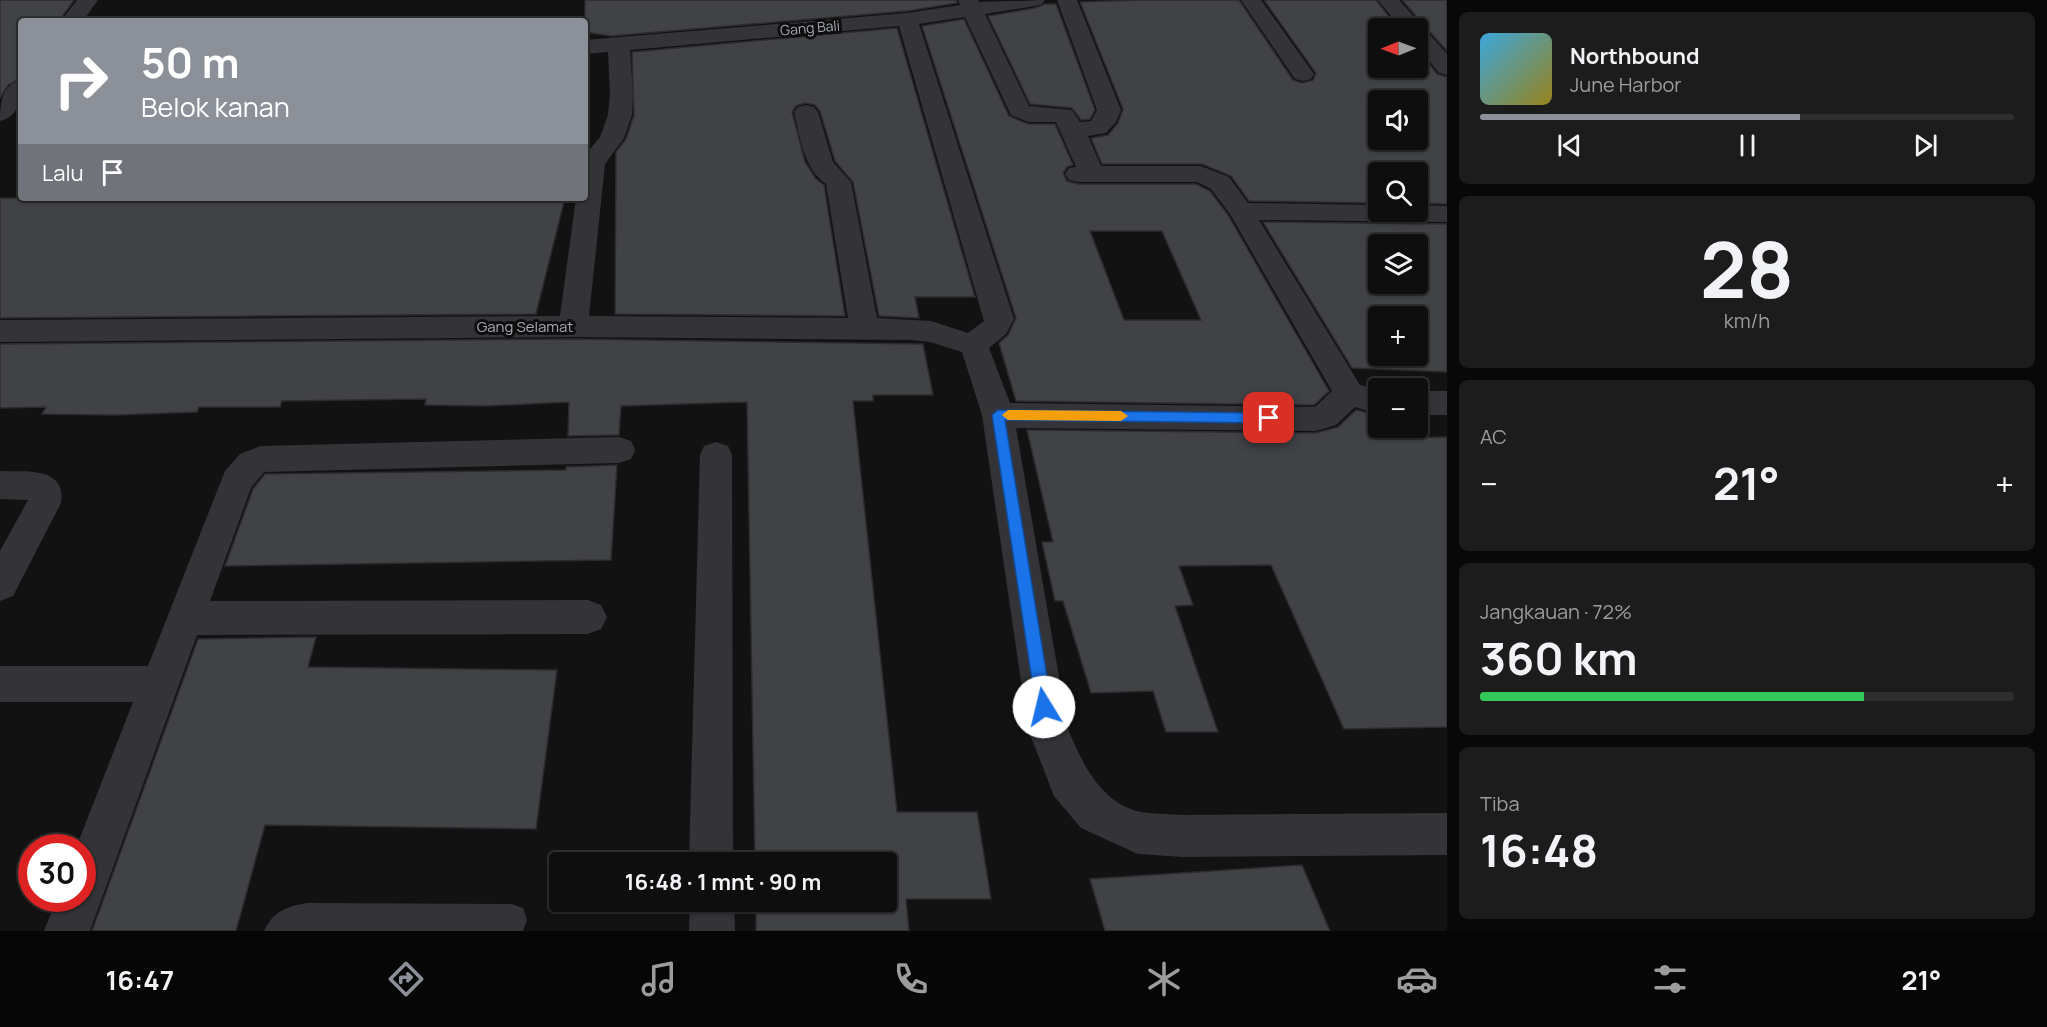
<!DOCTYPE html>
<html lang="id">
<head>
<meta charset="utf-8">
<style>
  :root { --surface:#0e0e0e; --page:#1c1c1c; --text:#f1f3f6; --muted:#9b9c9e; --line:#2e2e2e; --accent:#8c9099 }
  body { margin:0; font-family:Manrope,sans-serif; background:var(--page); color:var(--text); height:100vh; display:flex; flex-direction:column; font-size:22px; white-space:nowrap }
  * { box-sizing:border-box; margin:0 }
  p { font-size:20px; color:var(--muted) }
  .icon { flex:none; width:33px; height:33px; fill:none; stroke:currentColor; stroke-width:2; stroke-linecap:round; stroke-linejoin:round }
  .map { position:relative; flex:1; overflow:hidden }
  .panel { display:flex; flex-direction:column; gap:12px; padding:12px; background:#080808; width:600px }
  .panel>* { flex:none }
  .banner { position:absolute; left:18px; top:18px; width:570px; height:183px; border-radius:6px; box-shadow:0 2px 4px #0004,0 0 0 2px var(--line); background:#8c9099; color:#fff; overflow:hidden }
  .needle { width:39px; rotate:269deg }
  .buttons { position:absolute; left:1368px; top:18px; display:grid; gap:12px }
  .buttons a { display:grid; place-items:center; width:60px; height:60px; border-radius:6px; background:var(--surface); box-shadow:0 2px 4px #0004,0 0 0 2px var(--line); font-size:30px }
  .speed { position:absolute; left:18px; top:834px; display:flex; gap:12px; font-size:30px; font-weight:700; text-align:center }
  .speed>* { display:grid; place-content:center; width:78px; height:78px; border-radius:50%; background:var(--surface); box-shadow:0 2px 4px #0004,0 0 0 2px var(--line); line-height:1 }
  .speed .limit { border:9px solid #d22; background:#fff; color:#111 }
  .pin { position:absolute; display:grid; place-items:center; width:51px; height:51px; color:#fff; margin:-26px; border-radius:12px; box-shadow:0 3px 9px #0006 }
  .me { position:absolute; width:66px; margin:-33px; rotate:351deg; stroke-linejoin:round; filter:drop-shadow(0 0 4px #0008) }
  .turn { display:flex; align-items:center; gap:21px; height:126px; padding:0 24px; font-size:27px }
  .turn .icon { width:78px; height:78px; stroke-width:2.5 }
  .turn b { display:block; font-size:42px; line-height:51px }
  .then { display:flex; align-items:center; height:57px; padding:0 24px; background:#0003; gap:12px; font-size:22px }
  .big { font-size:45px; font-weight:700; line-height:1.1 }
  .panel .widget { flex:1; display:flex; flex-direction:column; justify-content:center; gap:9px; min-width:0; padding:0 21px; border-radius:9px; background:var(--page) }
  .panel .dial { align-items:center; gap:0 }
  .dial b { font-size:78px; line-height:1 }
  .song { display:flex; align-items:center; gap:18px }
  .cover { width:72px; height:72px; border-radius:9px; background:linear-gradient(135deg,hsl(200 70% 55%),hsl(50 70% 35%)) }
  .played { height:6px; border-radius:3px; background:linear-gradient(90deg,var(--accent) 60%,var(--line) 60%) }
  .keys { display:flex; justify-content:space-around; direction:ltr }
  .heat { display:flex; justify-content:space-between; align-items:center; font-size:33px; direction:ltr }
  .charge { height:9px; border-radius:4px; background:linear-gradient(90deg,#34c759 72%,var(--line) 0) }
  .trip { position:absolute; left:549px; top:852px; width:348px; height:60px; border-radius:6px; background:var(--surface); box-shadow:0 2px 4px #0004,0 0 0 2px var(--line); font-weight:700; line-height:60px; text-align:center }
  .menu { display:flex; height:96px; justify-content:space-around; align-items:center; background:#060606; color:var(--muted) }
  .menu .icon { width:42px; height:42px }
  .menu .current { color:var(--accent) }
  .menu b { font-size:27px; color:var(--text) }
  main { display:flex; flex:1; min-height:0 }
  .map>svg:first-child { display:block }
  .building { fill:#414246; stroke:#2c2c2f; stroke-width:1.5; fill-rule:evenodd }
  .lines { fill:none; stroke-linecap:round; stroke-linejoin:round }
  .lane { fill:#343438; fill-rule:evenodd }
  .street { fill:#343438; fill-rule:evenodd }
  .route { fill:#1a73e8; stroke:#114b97; stroke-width:1.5 }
  .slow { fill:#f59e0b }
  .labels { text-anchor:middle; stroke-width:6; stroke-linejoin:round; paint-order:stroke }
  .far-street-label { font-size:14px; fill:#a5a9b3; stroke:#0d0d0e }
  .street-label { font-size:15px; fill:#a5a9b3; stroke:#0d0d0e }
</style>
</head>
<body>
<main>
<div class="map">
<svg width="1447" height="931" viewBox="0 0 1447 931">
  <rect width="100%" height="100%" fill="#121213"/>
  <!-- building -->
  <g class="building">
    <polygon points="0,0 74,0 59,21 21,21 21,78 8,85 0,98"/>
    <polygon points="585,0 956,0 957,3 907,11 611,36 585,32"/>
    <path d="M1141 0H1239L1293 80 1302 83 1313 80 1316 73 1264 0H1376L1398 28H1378V68H1418V50L1437 74 1447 77V204L1418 203V172H1378V203L1249 201 1231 176 1202 164H1102L1091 138 1108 135 1118 123 1123 109 1080 2ZM1378 100H1418V140H1378Z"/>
    <polygon points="1402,0 1447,0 1447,51"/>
    <polygon points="1045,4 1056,4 1095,110 1090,119 1081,120 1072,108 1030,104 988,16 1035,8"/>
    <path d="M964 19 1009 116 1028 124H1055L1073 165 1067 167 1063 173 1067 181 1078 184H1196L1210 191 1228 215 1329 391 1314 405 1016 401 999 343 1008 335 1016 318 922 26ZM1090 231H1162L1201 320H1124Z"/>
    <polygon points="897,28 975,297 915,297 919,318 879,316 853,182 835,161 820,111 815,105 805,103 796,106 792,112 805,162 816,179 824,185 845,316 615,314 616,152 626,139 634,115 632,52"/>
    <polygon points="0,198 390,199 565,198 536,314 0,318"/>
    <path d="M1263 222 1447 224V372L1352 368ZM1378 244H1418V284H1378ZM1378 316H1418V356H1378Z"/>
    <polygon points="573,339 923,344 933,395 873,395 873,401 853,401 897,812 977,812 991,899 906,899 909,931 756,931 756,902 886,902 886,862 755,862 747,402 621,406 619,435 568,436 569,402 486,406 425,405 426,399 282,401 280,407 199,407 197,412 114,415 42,414 46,407 0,408 0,344"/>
    <polygon points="1356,410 1365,412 1380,438 1447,437 1447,727 1344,729 1271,565 1179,566 1193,605 1175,606 1218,732 1166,732 1153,691 1091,693 1063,601 1055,601 1042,542 1053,542 1027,430 1316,433 1338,427"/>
    <polygon points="617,465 611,560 225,566 253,489 265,474 566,470 566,467"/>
    <polygon points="316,637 308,667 557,670 536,829 265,825 236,931 92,931 198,639"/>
    <polygon points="1302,865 1330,931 1105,931 1090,879"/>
  </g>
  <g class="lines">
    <!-- lane -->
    <path class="lane" d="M308 903 511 904 523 908 527 920 523 931H264C273 911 288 906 308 903Z"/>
    <!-- street -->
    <g class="street">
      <polygon points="77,0 98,0 83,21 61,21"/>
      <path d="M958 0H978L979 2 1045 0 1042 4 1035 6 985 14 1029 106 1072 110 1080 122 1091 121 1097 110 1057 0H1077L1121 110 1116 122 1106 133 1088 136 1101 166H1201L1229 177 1248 203 1378 205V212H1418V205L1447 206V222L1259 220 1360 385 1378 390V414L1355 407 1336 425 1316 431 1016 428 1068 729C1082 763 1101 804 1141 812 1155 814 1170 814 1183 815L1447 813V855L1183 857 1138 854 1081 828 1054 796 1028 729 982 415 962 352 930 342 911 340 573 337 0 342V320L560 316 576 198H585V155L600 137 608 115 610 93 608 52 585 54V40L907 13 960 5ZM965 17 1011 115 1028 122H1056L1076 167 1069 168 1065 174 1069 180 1078 182H1197L1211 189 1230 214 1332 391 1315 407 1010 403 989 348 1006 334 1014 319 919 24ZM899 26 984 321 968 333 931 321 877 318 851 182 833 162 818 112 814 107 806 105 798 107 794 112C800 136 803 168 826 184L848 318 589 316 605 164 624 138 632 115 633 93 630 50Z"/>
      <polygon points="1241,0 1261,0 1314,74 1311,79 1303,81 1295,79"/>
      <polygon points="1378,0 1399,0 1447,54 1447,75 1439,73 1418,47 1418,28 1401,28"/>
      <path d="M21 80C21 98 20 116 0 121 0 104 1 85 21 80Z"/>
      <rect x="1418" y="391" width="29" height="24"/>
      <polygon points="619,437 631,441 635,450 631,459 619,463 264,472 251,488 210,601 588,600 601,605 607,617 601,629 588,634 197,635 90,931 44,931 57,898 82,898 82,848 76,848 133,702 0,702 0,666 148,666 225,471 240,454 261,446"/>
      <polygon points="716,442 728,446 732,455 733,862 689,862 700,455 704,446"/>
      <path d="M0 471C25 472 67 466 61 503L13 596 0 601V551L28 500 0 499Z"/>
      <polygon points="690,902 734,902 735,931 689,931"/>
    </g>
  </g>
  <!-- route -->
  <polygon class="route" points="998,410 1269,413 1276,418 1269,423 1005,420 1052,707 1050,713 1044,715 1039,713 1036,707 992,415"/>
  <!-- slow -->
  <polygon class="slow" points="1008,410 1121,411 1128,416 1121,421 1008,420 1002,415"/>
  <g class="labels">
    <!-- far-street labels -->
    <g class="far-street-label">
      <text transform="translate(810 28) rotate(-5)" y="5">Gang Bali</text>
    </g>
    <!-- street labels -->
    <g class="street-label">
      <text x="525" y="332">Gang Selamat</text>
    </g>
  </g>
</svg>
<div class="buttons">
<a><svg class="needle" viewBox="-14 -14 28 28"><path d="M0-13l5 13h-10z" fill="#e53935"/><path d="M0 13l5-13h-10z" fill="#9b9c9e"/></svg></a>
<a><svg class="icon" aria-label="sound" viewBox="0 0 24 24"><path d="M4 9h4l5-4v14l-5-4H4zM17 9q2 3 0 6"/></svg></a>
<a><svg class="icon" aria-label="search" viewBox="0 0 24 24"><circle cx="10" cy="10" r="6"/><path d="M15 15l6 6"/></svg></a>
<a><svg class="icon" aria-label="layers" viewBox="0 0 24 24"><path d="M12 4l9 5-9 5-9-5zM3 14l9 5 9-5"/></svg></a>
<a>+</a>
<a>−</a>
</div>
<div class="speed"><div class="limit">30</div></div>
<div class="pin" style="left:1269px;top:418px;background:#d93025"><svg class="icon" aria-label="arrive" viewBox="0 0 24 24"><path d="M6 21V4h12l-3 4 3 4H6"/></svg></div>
<svg class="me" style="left:1044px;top:707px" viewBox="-20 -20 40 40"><circle r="19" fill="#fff"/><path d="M0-13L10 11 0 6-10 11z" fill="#1a73e8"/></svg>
<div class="trip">16:48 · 1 mnt · 90 m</div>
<div class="banner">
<div class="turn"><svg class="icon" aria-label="right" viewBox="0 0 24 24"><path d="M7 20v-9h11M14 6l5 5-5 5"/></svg><div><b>50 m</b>Belok kanan</div></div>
<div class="then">Lalu<svg class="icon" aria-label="arrive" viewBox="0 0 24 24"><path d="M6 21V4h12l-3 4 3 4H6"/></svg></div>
</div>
</div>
<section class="panel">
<div class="widget">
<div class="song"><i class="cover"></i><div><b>Northbound</b><p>June Harbor</p></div></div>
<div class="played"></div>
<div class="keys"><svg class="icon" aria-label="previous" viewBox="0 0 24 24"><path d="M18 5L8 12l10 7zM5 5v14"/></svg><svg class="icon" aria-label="pause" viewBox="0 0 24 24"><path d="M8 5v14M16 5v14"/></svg><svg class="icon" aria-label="next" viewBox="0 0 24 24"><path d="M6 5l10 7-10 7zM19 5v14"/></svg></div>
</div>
<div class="widget dial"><b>28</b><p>km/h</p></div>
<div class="widget"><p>AC</p>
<div class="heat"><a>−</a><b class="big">21°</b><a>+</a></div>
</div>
<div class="widget"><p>Jangkauan · 72%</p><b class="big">360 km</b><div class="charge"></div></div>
<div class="widget"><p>Tiba</p><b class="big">16:48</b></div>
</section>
</main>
<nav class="menu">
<b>16:47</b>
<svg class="icon current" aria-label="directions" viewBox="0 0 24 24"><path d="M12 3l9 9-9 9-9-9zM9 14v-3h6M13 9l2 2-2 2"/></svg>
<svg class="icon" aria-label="music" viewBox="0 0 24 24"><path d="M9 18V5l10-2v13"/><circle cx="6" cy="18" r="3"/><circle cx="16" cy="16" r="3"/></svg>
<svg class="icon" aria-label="phone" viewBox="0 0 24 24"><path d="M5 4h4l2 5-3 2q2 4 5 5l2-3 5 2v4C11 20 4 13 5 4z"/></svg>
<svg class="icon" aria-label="climate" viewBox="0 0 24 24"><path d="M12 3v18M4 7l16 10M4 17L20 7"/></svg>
<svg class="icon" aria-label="car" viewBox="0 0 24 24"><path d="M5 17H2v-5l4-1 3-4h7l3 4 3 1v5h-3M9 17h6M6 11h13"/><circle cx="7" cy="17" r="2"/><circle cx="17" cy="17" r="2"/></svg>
<svg class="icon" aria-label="filters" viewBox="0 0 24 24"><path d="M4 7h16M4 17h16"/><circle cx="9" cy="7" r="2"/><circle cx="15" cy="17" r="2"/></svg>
<b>21°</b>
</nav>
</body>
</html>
